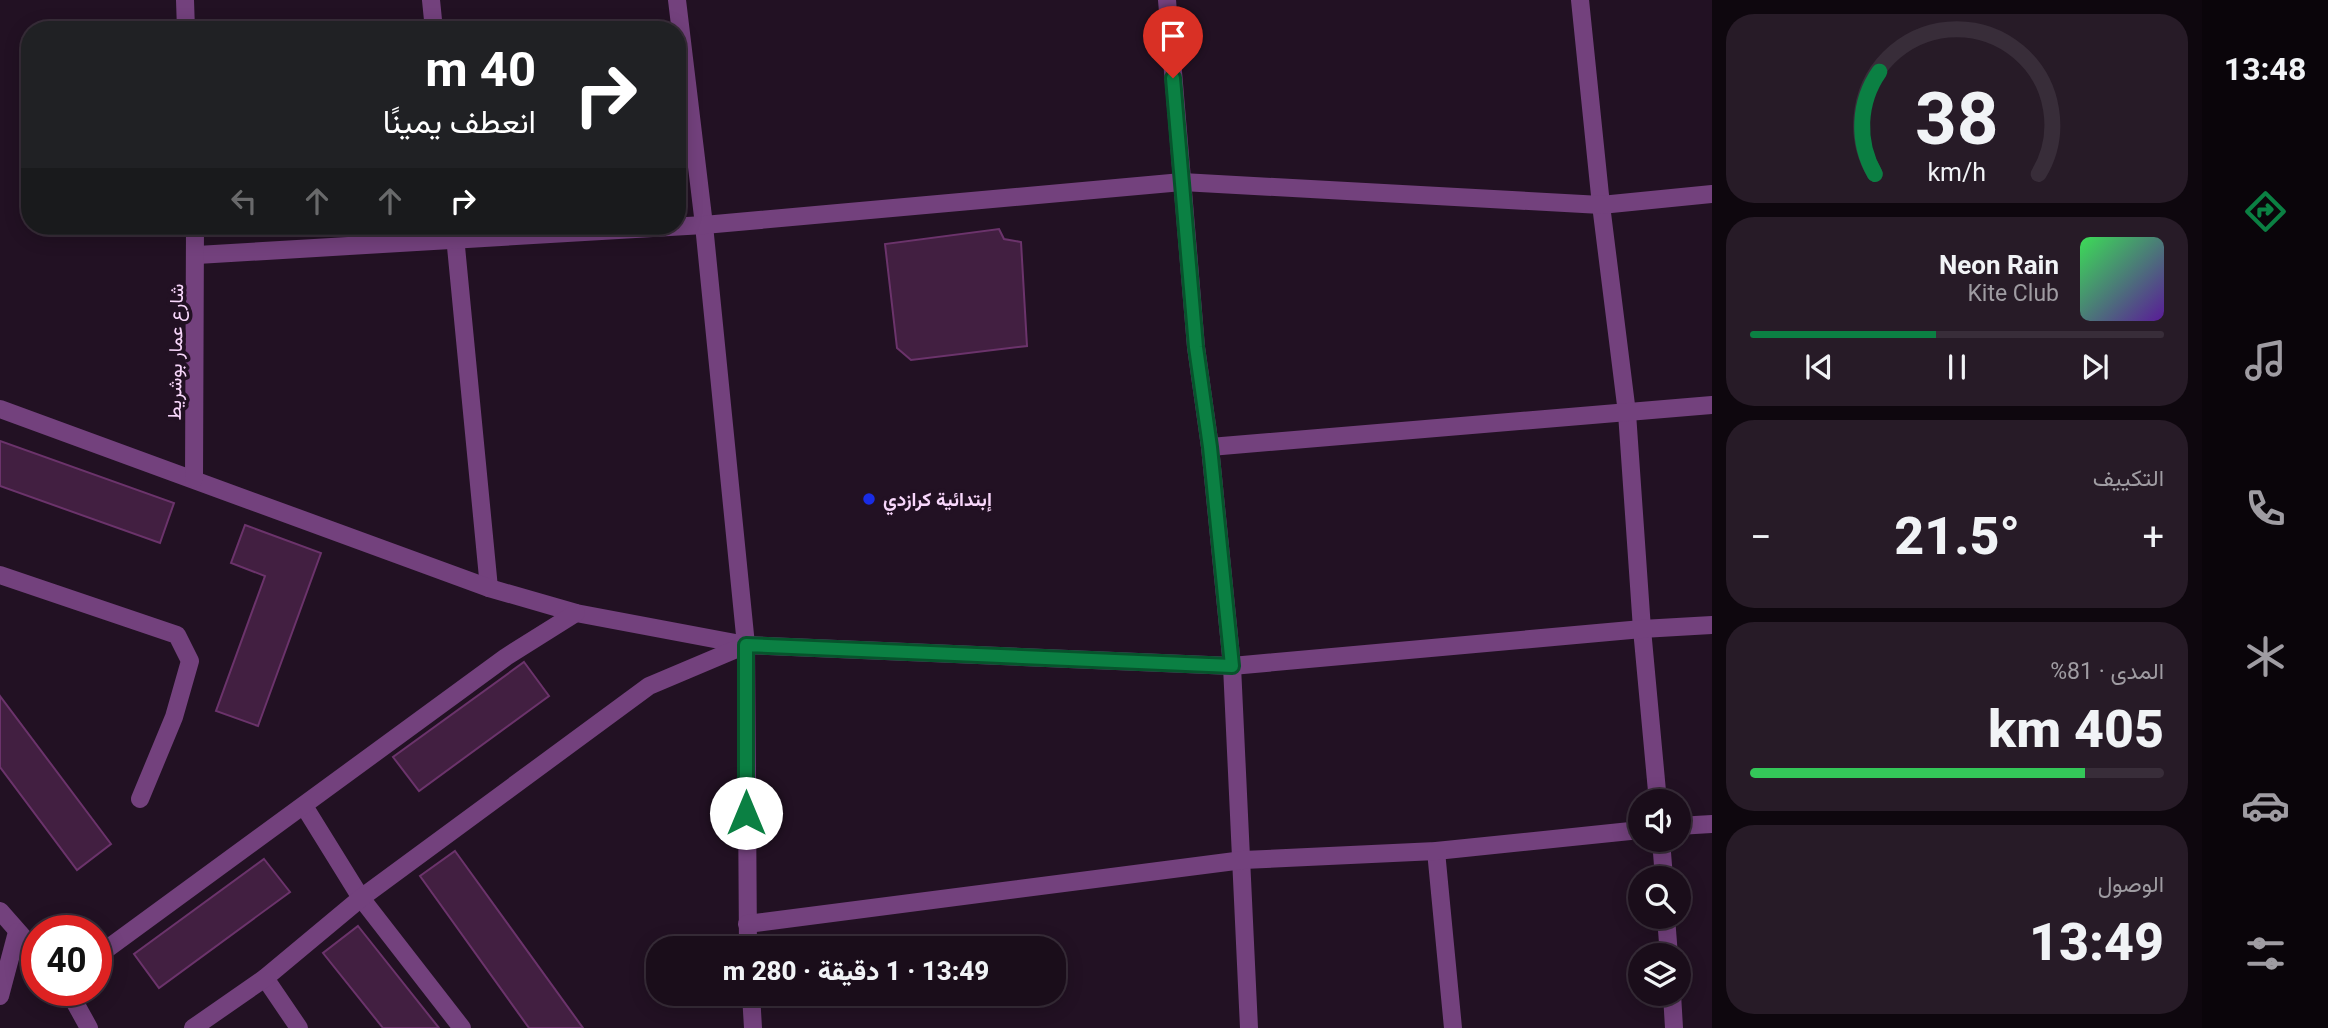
<!DOCTYPE html>
<html lang="ar">
<head>
<meta charset="utf-8">
<style>
  :root { --surface:#1a0d1a; --page:#271b27; --text:#f1f3f6; --muted:#9f9ca2; --line:#382d39; --accent:#0b8043 }
  body { margin:0; font-family:Roboto,Vazirmatn,sans-serif; background:var(--page); color:var(--text); direction:rtl; height:100vh; display:flex; flex-direction:column; font-size:26px; white-space:nowrap }
  * { box-sizing:border-box; margin:0 }
  p { font-size:23px; color:var(--muted) }
  .icon { flex:none; width:38px; height:38px; fill:none; stroke:currentColor; stroke-width:2; stroke-linecap:round; stroke-linejoin:round }
  .map { position:relative; flex:1; overflow:hidden; direction:ltr }
  .details { display:flex; flex-direction:column; gap:14px; padding:14px; background:#0e070e; width:490px }
  .details>* { flex:none }
  .banner { position:absolute; left:21px; top:21px; width:665px; height:214px; border-radius:28px; box-shadow:0 4px 18px #0003,0 0 0 2px var(--line); direction:rtl; background:#202124; color:#fff; overflow:hidden }
  .buttons { position:absolute; left:1628px; top:789px; display:grid; gap:14px }
  .buttons a { display:grid; place-items:center; width:63px; height:63px; border-radius:50%; background:var(--surface); box-shadow:0 4px 18px #0003,0 0 0 2px var(--line); font-size:35px }
  .speed { position:absolute; left:21px; top:915px; display:flex; gap:14px; font-size:35px; font-weight:700; text-align:center }
  .speed>* { display:grid; place-content:center; width:91px; height:91px; border-radius:50%; background:var(--surface); box-shadow:0 4px 18px #0003,0 0 0 2px var(--line); line-height:1 }
  .speed .limit { border:10px solid #d22; background:#fff; color:#111 }
  .pin { position:absolute; display:grid; place-items:center; width:60px; height:60px; color:#fff; margin:-72px -30px; border-radius:50% 50% 50% 0; rotate:-45deg; box-shadow:0 0 7px #0007 }
  .pin .icon { rotate:45deg }
  .me { position:absolute; width:77px; margin:-38px; rotate:0deg; stroke-linejoin:round; filter:drop-shadow(0 0 5px #0008) }
  .turn { display:flex; align-items:center; gap:24px; height:147px; padding:0 35px; font-size:32px }
  .turn .icon { width:91px; height:91px; stroke-width:2.5 }
  .turn b { display:block; font-size:49px; line-height:60px }
  .lanes { display:flex; align-items:center; height:66px; padding:0 35px; background:#0003; justify-content:center; gap:35px; direction:ltr }
  .lanes .off { opacity:.35 }
  .big { font-size:52px; font-weight:800; line-height:1.1 }
  .details .tile { flex:1; display:flex; flex-direction:column; justify-content:center; gap:10px; min-width:0; padding:0 24px; border-radius:28px; background:var(--page) }
  .details .dial { align-items:center; gap:0 }
  .dial svg { height:182px; overflow:visible; fill:none; stroke:var(--line); stroke-width:7; stroke-linecap:round; text-anchor:middle }
  .dial text { fill:var(--text); stroke:none }
  .song { display:flex; align-items:center; gap:21px }
  .cover { width:84px; height:84px; border-radius:10px; background:linear-gradient(135deg,hsl(130 70% 55%),hsl(270 70% 35%)) }
  .played { height:7px; border-radius:4px; background:linear-gradient(90deg,var(--accent) 45%,var(--line) 45%) }
  .keys { display:flex; justify-content:space-around; direction:ltr }
  .heat { display:flex; justify-content:space-between; align-items:center; font-size:38px; direction:ltr }
  .charge { height:10px; border-radius:5px; background:linear-gradient(90deg,#34c759 81%,var(--line) 0) }
  .trip { position:absolute; left:646px; top:936px; width:420px; height:70px; border-radius:28px; background:var(--surface); box-shadow:0 4px 18px #0003,0 0 0 2px var(--line); font-weight:800; line-height:70px; text-align:center; direction:rtl }
  main { display:flex; flex:1; min-height:0 }
  .tabs { display:flex; flex-direction:column; width:126px; justify-content:space-around; align-items:center; background:#0a050a; color:var(--muted) }
  .tabs .icon { width:49px; height:49px }
  .tabs .selected { color:var(--accent) }
  .tabs b { font-size:32px; color:var(--text) }
  .map>svg:first-child { display:block }
  .building { fill:#421f41; stroke:#6b336b; stroke-width:2 }
  .lines { fill:none; stroke-linecap:round; stroke-linejoin:round }
  .minor { stroke:#73417d; stroke-width:18 }
  .route-casing { stroke:#07532c; stroke-width:18 }
  .route { stroke:#0b8043; stroke-width:12 }
  .poi-dot { fill:#192ce5; stroke:#221123; stroke-width:2.5 }
  .labels { text-anchor:middle; stroke-width:7; stroke-linejoin:round; paint-order:stroke }
  .street-label { font-size:19px; fill:#f8d7fb; stroke:#221123 }
  .poi-label { font-size:19px; font-weight:bold; fill:#f8d7fb; stroke:#221123; text-anchor:start }
</style>
</head>
<body>
<main>
<nav class="tabs">
<b>13:48</b>
<svg class="icon selected" aria-label="directions" viewBox="0 0 24 24"><path d="M12 3l9 9-9 9-9-9zM9 14v-3h6M13 9l2 2-2 2"/></svg>
<svg class="icon" aria-label="music" viewBox="0 0 24 24"><path d="M9 18V5l10-2v13"/><circle cx="6" cy="18" r="3"/><circle cx="16" cy="16" r="3"/></svg>
<svg class="icon" aria-label="phone" viewBox="0 0 24 24"><path d="M5 4h4l2 5-3 2q2 4 5 5l2-3 5 2v4C11 20 4 13 5 4z"/></svg>
<svg class="icon" aria-label="climate" viewBox="0 0 24 24"><path d="M12 3v18M4 7l16 10M4 17L20 7"/></svg>
<svg class="icon" aria-label="car" viewBox="0 0 24 24"><path d="M5 17H2v-5l4-1 3-4h7l3 4 3 1v5h-3M9 17h6M6 11h13"/><circle cx="7" cy="17" r="2"/><circle cx="17" cy="17" r="2"/></svg>
<svg class="icon" aria-label="filters" viewBox="0 0 24 24"><path d="M4 7h16M4 17h16"/><circle cx="9" cy="7" r="2"/><circle cx="15" cy="17" r="2"/></svg>
</nav>
<section class="details">
<div class="tile dial"><svg viewBox="0 0 100 80">
<path d="M14 69A42 42 0 1 1 86 69"/>
<path d="M14 69A42 42 0 0 1 16 24" stroke="#0b8043"/>
<text x="50" y="56" font-size="32" font-weight="700">38</text>
<text x="50" y="72" font-size="11">km/h</text>
</svg></div>
<div class="tile">
<div class="song"><i class="cover"></i><div><b>Neon Rain</b><p>Kite Club</p></div></div>
<div class="played"></div>
<div class="keys"><svg class="icon" aria-label="previous" viewBox="0 0 24 24"><path d="M18 5L8 12l10 7zM5 5v14"/></svg><svg class="icon" aria-label="pause" viewBox="0 0 24 24"><path d="M8 5v14M16 5v14"/></svg><svg class="icon" aria-label="next" viewBox="0 0 24 24"><path d="M6 5l10 7-10 7zM19 5v14"/></svg></div>
</div>
<div class="tile"><p>التكييف</p>
<div class="heat"><a>−</a><b class="big">21.5°</b><a>+</a></div>
</div>
<div class="tile"><p>المدى · 81%</p><b class="big">405 km</b><div class="charge"></div></div>
<div class="tile"><p>الوصول</p><b class="big">13:49</b></div>
</section>
<div class="map">
<svg width="1712" height="1028" viewBox="0 0 1712 1028">
  <rect width="100%" height="100%" fill="#221123"/>
  <!-- building -->
  <g class="building">
    <polygon points="999,229 1004,239 1021,242 1027,346 911,360 897,348 885,244"/>
    <polygon points="0,441 174,503 160,543 0,486"/>
    <polygon points="245,525 321,553 258,726 216,711 265,576 231,563"/>
    <polygon points="524,662 549,696 419,791 393,757"/>
    <polygon points="0,696 111,844 77,870 0,767"/>
    <polygon points="455,851 583,1028 529,1028 420,876"/>
    <polygon points="264,859 290,892 159,988 134,954"/>
    <polygon points="358,926 439,1028 383,1028 323,953"/>
  </g>
  <g class="lines">
    <!-- minor -->
    <g class="minor">
      <polyline points="185,0 186,30"/>
      <polyline points="431,0 434,30"/>
      <polyline points="677,0 704,225 746,645"/>
      <polyline points="1167,0 1196,347 1210,447 1232,666 1249,1028"/>
      <polyline points="1580,0 1601,205 1627,413 1642,629 1658,802"/>
      <polyline points="454,226 489,588"/>
      <polyline points="197,255 704,225 1182,182 1601,205 1712,194"/>
      <polyline points="0,409 489,588 576,613 746,645 748,948"/>
      <polyline points="1210,447 1712,405"/>
      <polyline points="194,479 195,226"/>
      <polyline points="0,575 177,635 190,661 174,717 140,799"/>
      <polyline points="304,806 361,898 462,1028"/>
      <polyline points="1678,826 1712,824"/>
      <polyline points="1661,840 1664,878"/>
      <polyline points="1436,851 1453,1028"/>
      <polyline points="0,911 37,953"/>
      <polyline points="1666,917 1669,956"/>
      <polyline points="747,924 1243,860 1436,851 1640,830"/>
      <polyline points="96,957 506,657 576,613"/>
      <polyline points="265,978 299,1028"/>
      <polyline points="68,990 89,1028"/>
      <polyline points="751,994 753,1028"/>
      <polyline points="1672,994 1674,1028"/>
      <polyline points="0,996 17,932"/>
      <polyline points="193,1028 265,978 361,898 649,686 746,645 1232,666 1642,629 1712,625"/>
    </g>
  </g>
  <g class="lines">
    <!-- route casing -->
    <g class="route-casing">
      <polyline id="route" points="746,813 746,645 1232,666 1210,447 1196,347 1173,78"/>
    </g>
    <!-- route -->
    <use href="#route" class="route"/>
  </g>
  <!-- markers -->
  <circle class="poi-dot" cx="869" cy="499" r="7"/>
  <g class="labels">
    <!-- street labels -->
    <g class="street-label">
      <text transform="translate(175 352) rotate(-89)" y="7">شارع عمار بوشريط</text>
    </g>
    <!-- poi labels -->
    <g class="poi-label">
      <text x="883" y="506">إبتدائية كرازدي</text>
    </g>
  </g>
</svg>
<div class="buttons">
<a><svg class="icon" aria-label="sound" viewBox="0 0 24 24"><path d="M4 9h4l5-4v14l-5-4H4zM17 9q2 3 0 6"/></svg></a>
<a><svg class="icon" aria-label="search" viewBox="0 0 24 24"><circle cx="10" cy="10" r="6"/><path d="M15 15l6 6"/></svg></a>
<a><svg class="icon" aria-label="layers" viewBox="0 0 24 24"><path d="M12 4l9 5-9 5-9-5zM3 14l9 5 9-5"/></svg></a>
</div>
<div class="speed"><div class="limit">40</div></div>
<div class="pin" style="left:1173px;top:78px;background:#d93025"><svg class="icon" aria-label="arrive" viewBox="0 0 24 24"><path d="M6 21V4h12l-3 4 3 4H6"/></svg></div>
<svg class="me" style="left:746px;top:813px" viewBox="-20 -20 40 40"><circle r="19" fill="#fff"/><path d="M0-13L10 11 0 6-10 11z" fill="#0b8043"/></svg>
<div class="trip">13:49 · 1 دقيقة · 280 m</div>
<div class="banner">
<div class="turn"><svg class="icon" aria-label="right" viewBox="0 0 24 24"><path d="M7 20v-9h11M14 6l5 5-5 5"/></svg><div><b>40 m</b>انعطف يمينًا</div></div>
<div class="lanes"><svg class="icon off" aria-label="left" viewBox="0 0 24 24"><path d="M17 20v-9H6M10 6l-5 5 5 5"/></svg><svg class="icon off" aria-label="ahead" viewBox="0 0 24 24"><path d="M12 20V5M6 11l6-6 6 6"/></svg><svg class="icon off" aria-label="ahead" viewBox="0 0 24 24"><path d="M12 20V5M6 11l6-6 6 6"/></svg><svg class="icon" aria-label="right" viewBox="0 0 24 24"><path d="M7 20v-9h11M14 6l5 5-5 5"/></svg></div>
</div>
</div>
</main>
</body>
</html>
